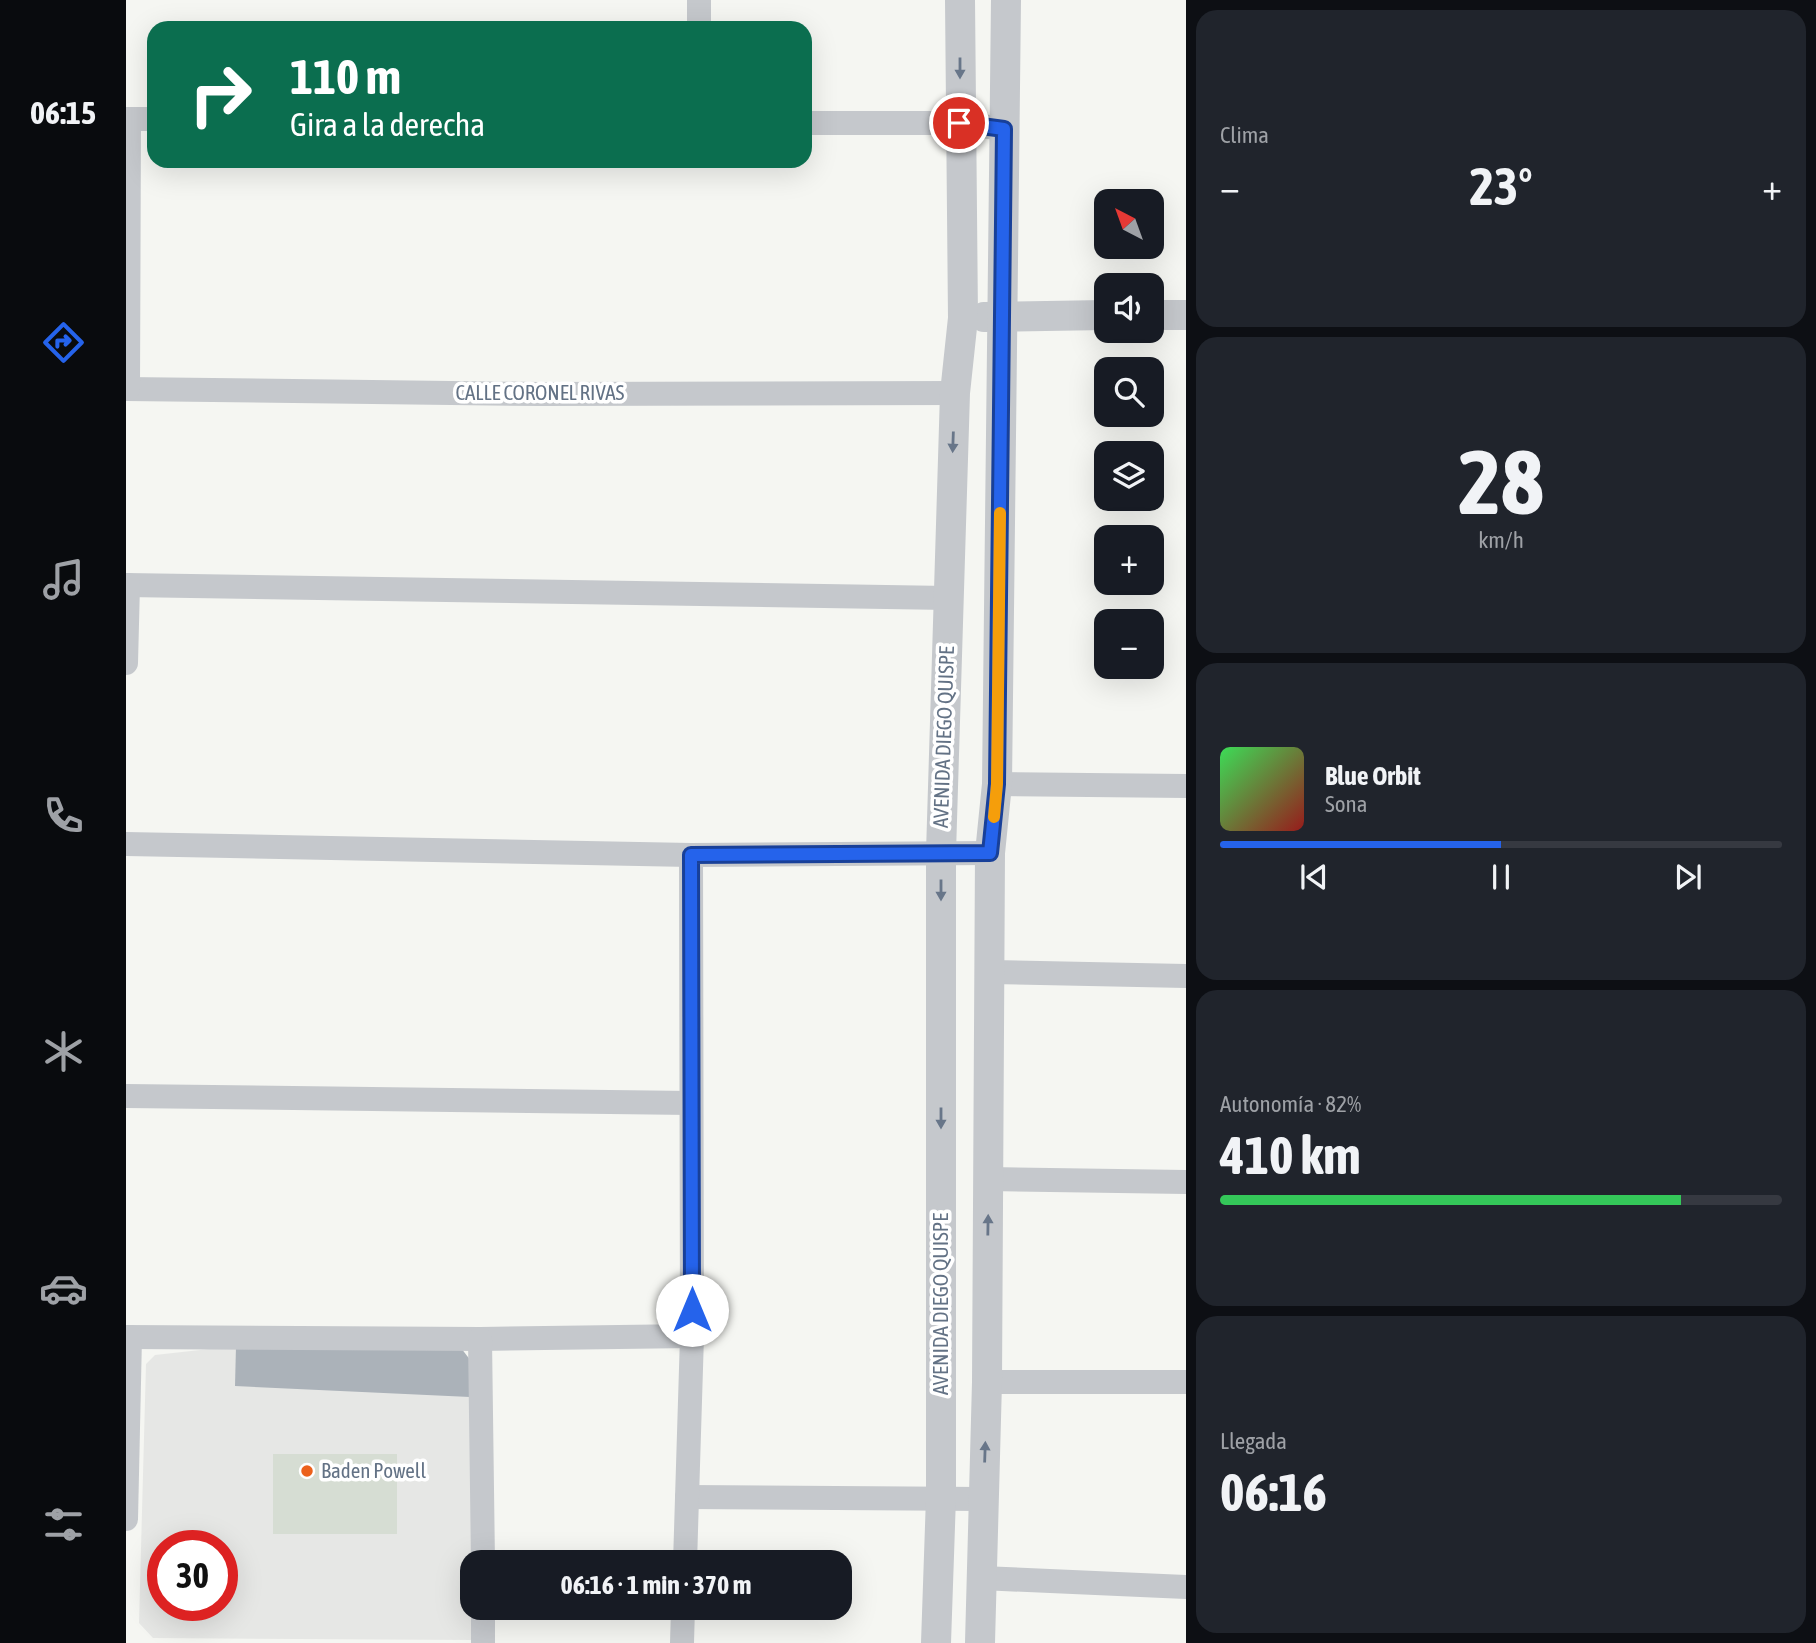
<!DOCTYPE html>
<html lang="es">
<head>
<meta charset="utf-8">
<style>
  :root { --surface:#171b24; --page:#20242c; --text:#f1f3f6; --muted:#9ea1a6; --line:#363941; --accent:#2563eb }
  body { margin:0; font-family:"Asap Condensed",sans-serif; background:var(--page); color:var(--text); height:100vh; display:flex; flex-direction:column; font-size:26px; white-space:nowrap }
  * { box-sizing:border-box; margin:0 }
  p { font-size:23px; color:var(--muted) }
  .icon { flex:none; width:38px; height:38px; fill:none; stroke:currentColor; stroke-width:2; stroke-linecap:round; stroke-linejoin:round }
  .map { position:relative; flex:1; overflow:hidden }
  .panel { display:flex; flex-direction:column; gap:10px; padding:10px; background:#0d0f14; width:630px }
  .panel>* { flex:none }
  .hud { position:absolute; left:21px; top:21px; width:665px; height:147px; border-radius:21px; box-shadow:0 7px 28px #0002; background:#0b6e4f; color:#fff; overflow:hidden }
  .needle { width:46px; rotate:319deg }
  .fabs { position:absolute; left:968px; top:189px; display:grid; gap:14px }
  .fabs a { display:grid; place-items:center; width:70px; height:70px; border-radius:14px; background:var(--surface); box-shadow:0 7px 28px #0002; font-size:35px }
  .speed { position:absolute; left:21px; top:1530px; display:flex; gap:14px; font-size:35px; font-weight:700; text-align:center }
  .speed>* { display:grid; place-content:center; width:91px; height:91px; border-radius:50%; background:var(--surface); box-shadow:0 7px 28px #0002; line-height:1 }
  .speed .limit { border:10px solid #d22; background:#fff; color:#111 }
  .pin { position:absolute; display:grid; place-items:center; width:60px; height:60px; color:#fff; margin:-30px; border:4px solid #fff; border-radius:50%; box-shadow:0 2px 7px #0007 }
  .me { position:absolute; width:77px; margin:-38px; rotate:0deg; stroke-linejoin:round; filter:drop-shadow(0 0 5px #0008) }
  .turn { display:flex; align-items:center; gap:24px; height:147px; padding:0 28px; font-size:32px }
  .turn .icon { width:91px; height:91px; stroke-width:2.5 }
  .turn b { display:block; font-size:49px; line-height:60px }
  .big { font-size:52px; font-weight:700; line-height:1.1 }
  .panel .widget { flex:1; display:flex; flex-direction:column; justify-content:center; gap:10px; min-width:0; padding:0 24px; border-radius:21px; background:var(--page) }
  .panel .dial { align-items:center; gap:0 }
  .dial b { font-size:91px; line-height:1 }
  .song { display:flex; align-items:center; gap:21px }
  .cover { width:84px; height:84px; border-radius:10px; background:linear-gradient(135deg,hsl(130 70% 55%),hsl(0 70% 35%)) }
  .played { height:7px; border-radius:4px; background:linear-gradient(90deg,var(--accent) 50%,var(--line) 50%) }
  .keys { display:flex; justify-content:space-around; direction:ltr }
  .heat { display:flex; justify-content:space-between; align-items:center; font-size:38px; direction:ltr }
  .charge { height:10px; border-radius:5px; background:linear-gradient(90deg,#34c759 82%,var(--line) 0) }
  .trip { position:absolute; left:334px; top:1550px; width:392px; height:70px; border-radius:21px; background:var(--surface); box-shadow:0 7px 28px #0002; font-weight:700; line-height:70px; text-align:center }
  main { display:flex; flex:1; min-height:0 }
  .tab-bar { display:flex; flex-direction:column; width:126px; justify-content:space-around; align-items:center; background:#090b0e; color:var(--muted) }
  .tab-bar .icon { width:49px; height:49px }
  .tab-bar .on { color:var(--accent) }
  .tab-bar b { font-size:32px; color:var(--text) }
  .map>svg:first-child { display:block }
  .built { fill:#e6e7e5; fill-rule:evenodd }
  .green { fill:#d6ddd3 }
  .building { fill:#abb2b9 }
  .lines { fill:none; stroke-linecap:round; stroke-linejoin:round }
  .minor { stroke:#c5c8cc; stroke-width:24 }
  .tertiary { stroke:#c5c8cc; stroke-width:30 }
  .oneway { fill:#687689 }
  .route-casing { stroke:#184099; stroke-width:18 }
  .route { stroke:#2563eb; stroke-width:12 }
  .slow { stroke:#f59e0b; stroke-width:12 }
  .poi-dot { fill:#ec611b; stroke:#fff; stroke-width:2.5 }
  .labels { text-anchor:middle; stroke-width:7; stroke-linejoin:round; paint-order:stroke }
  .street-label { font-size:21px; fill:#637285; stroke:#fff }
  .poi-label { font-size:21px; fill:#637285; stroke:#fff; text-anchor:start }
</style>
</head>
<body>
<main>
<nav class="tab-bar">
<b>06:15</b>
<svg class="icon on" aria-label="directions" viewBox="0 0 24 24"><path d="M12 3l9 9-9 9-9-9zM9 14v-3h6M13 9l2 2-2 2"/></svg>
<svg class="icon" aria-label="music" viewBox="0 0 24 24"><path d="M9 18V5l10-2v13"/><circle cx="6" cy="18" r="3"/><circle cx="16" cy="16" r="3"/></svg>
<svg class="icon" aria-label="phone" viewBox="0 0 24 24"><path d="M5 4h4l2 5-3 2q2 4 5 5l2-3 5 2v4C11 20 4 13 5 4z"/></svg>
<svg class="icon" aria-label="climate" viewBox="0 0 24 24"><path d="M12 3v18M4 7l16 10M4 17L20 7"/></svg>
<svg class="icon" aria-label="car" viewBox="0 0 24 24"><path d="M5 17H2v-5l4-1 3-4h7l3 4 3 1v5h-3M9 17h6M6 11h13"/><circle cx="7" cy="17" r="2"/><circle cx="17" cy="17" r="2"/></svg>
<svg class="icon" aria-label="filters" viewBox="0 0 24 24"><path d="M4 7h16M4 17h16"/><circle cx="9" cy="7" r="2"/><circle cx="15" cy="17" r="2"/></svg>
</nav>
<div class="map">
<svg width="1060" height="1643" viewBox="0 0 1060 1643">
  <rect width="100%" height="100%" fill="#f5f6f2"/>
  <!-- built -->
  <path class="built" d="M110 1346 345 1361 348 1640 27 1638 13 1623 20 1364 29 1355ZM37 1545H96V1605H37Z"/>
  <!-- green -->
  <rect class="green" x="147" y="1454" width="124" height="80"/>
  <!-- building -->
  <polygon class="building" points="110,1346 335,1348 345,1361 344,1397 109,1386"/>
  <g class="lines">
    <!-- minor -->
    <g class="minor">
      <polyline points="573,28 573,0"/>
      <polyline points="0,119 28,119"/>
      <polyline points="679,123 833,123 878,129"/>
      <polyline points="0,389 413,394 829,393"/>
      <polyline points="2,389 3,119"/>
      <polyline points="0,585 822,598"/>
      <polyline points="0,663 2,585"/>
      <polyline points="871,784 1060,786"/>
      <polyline points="0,844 565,855 864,853"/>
      <polyline points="865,972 1060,976"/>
      <polyline points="0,1096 565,1103"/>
      <polyline points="863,1179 1060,1182"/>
      <polyline points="0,1337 354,1339 566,1336"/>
      <polyline points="354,1339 357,1563"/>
      <polyline points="861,1382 1060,1382"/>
      <polyline points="561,1497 857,1499"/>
      <polyline points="0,1519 4,1337"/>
      <polyline points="559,1563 566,1336 565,855"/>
      <polyline points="855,1578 1060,1587"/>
      <polyline points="357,1608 357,1643"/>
      <polyline points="556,1643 557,1608"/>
    </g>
    <!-- tertiary -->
    <g class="tertiary">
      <polyline points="1026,315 1060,315"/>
      <polyline points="858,317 980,315"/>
      <polyline points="810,1643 815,1497 815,853 829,393 837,318 834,0"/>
      <polyline points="854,1643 861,1382 864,853 871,784 880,0"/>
    </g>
  </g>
  <!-- one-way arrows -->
  <defs><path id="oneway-solid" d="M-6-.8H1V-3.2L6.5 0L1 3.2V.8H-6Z" transform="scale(1.75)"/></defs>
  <g class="oneway">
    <use href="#oneway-solid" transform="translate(834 68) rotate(90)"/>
    <use href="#oneway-solid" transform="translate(827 442) rotate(92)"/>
    <use href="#oneway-solid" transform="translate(815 890) rotate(90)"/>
    <use href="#oneway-solid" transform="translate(815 1118) rotate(90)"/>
    <use href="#oneway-solid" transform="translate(862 1225) rotate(-89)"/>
    <use href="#oneway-solid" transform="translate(859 1452) rotate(-88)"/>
  </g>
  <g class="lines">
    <!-- route casing -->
    <g class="route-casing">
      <polyline id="route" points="566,1310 565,855 864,853 871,784 878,129 833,123"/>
    </g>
    <!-- route -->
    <use href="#route" class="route"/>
    <!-- slow -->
    <polyline class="slow" points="868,817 871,784 874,513"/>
  </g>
  <!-- markers -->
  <circle class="poi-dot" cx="181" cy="1471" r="7"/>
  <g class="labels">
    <!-- street labels -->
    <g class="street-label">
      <text x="414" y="400">CALLE CORONEL RIVAS</text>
      <text transform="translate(818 737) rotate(-88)" y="7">AVENIDA DIEGO QUISPE</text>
      <text transform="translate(815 1304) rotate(-90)" y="7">AVENIDA DIEGO QUISPE</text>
    </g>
    <!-- poi labels -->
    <g class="poi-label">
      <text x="195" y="1478">Baden Powell</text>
    </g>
  </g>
</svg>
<div class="fabs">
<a><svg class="needle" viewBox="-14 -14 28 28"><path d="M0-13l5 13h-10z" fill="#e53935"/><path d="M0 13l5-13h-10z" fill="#9ea1a6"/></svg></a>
<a><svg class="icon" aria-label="sound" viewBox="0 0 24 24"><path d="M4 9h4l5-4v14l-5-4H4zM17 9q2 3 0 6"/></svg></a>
<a><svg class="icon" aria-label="search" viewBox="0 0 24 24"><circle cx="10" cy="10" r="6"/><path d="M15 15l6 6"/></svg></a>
<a><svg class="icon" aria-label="layers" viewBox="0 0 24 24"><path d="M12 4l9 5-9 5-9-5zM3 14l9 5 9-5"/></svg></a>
<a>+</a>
<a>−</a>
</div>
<div class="speed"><div class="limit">30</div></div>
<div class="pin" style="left:833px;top:123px;background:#d93025"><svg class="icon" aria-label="arrive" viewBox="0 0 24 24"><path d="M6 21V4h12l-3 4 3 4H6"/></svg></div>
<svg class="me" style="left:566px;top:1310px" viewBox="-20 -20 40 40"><circle r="19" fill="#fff"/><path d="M0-13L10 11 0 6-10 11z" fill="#2563eb"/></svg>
<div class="trip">06:16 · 1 min · 370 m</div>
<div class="hud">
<div class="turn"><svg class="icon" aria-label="right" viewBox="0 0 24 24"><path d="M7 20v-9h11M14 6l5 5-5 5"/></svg><div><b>110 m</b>Gira a la derecha</div></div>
</div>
</div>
<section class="panel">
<div class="widget"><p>Clima</p>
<div class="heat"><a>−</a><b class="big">23°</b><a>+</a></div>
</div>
<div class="widget dial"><b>28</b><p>km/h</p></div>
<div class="widget">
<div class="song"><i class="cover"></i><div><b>Blue Orbit</b><p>Sona</p></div></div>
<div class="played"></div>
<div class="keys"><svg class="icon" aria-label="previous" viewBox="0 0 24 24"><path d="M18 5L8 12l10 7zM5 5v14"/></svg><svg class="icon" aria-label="pause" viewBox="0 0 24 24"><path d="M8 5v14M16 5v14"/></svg><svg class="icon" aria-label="next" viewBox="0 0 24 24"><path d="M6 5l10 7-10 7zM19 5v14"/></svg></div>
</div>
<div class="widget"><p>Autonomía · 82%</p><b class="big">410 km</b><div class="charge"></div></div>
<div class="widget"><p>Llegada</p><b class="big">06:16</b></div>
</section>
</main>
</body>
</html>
